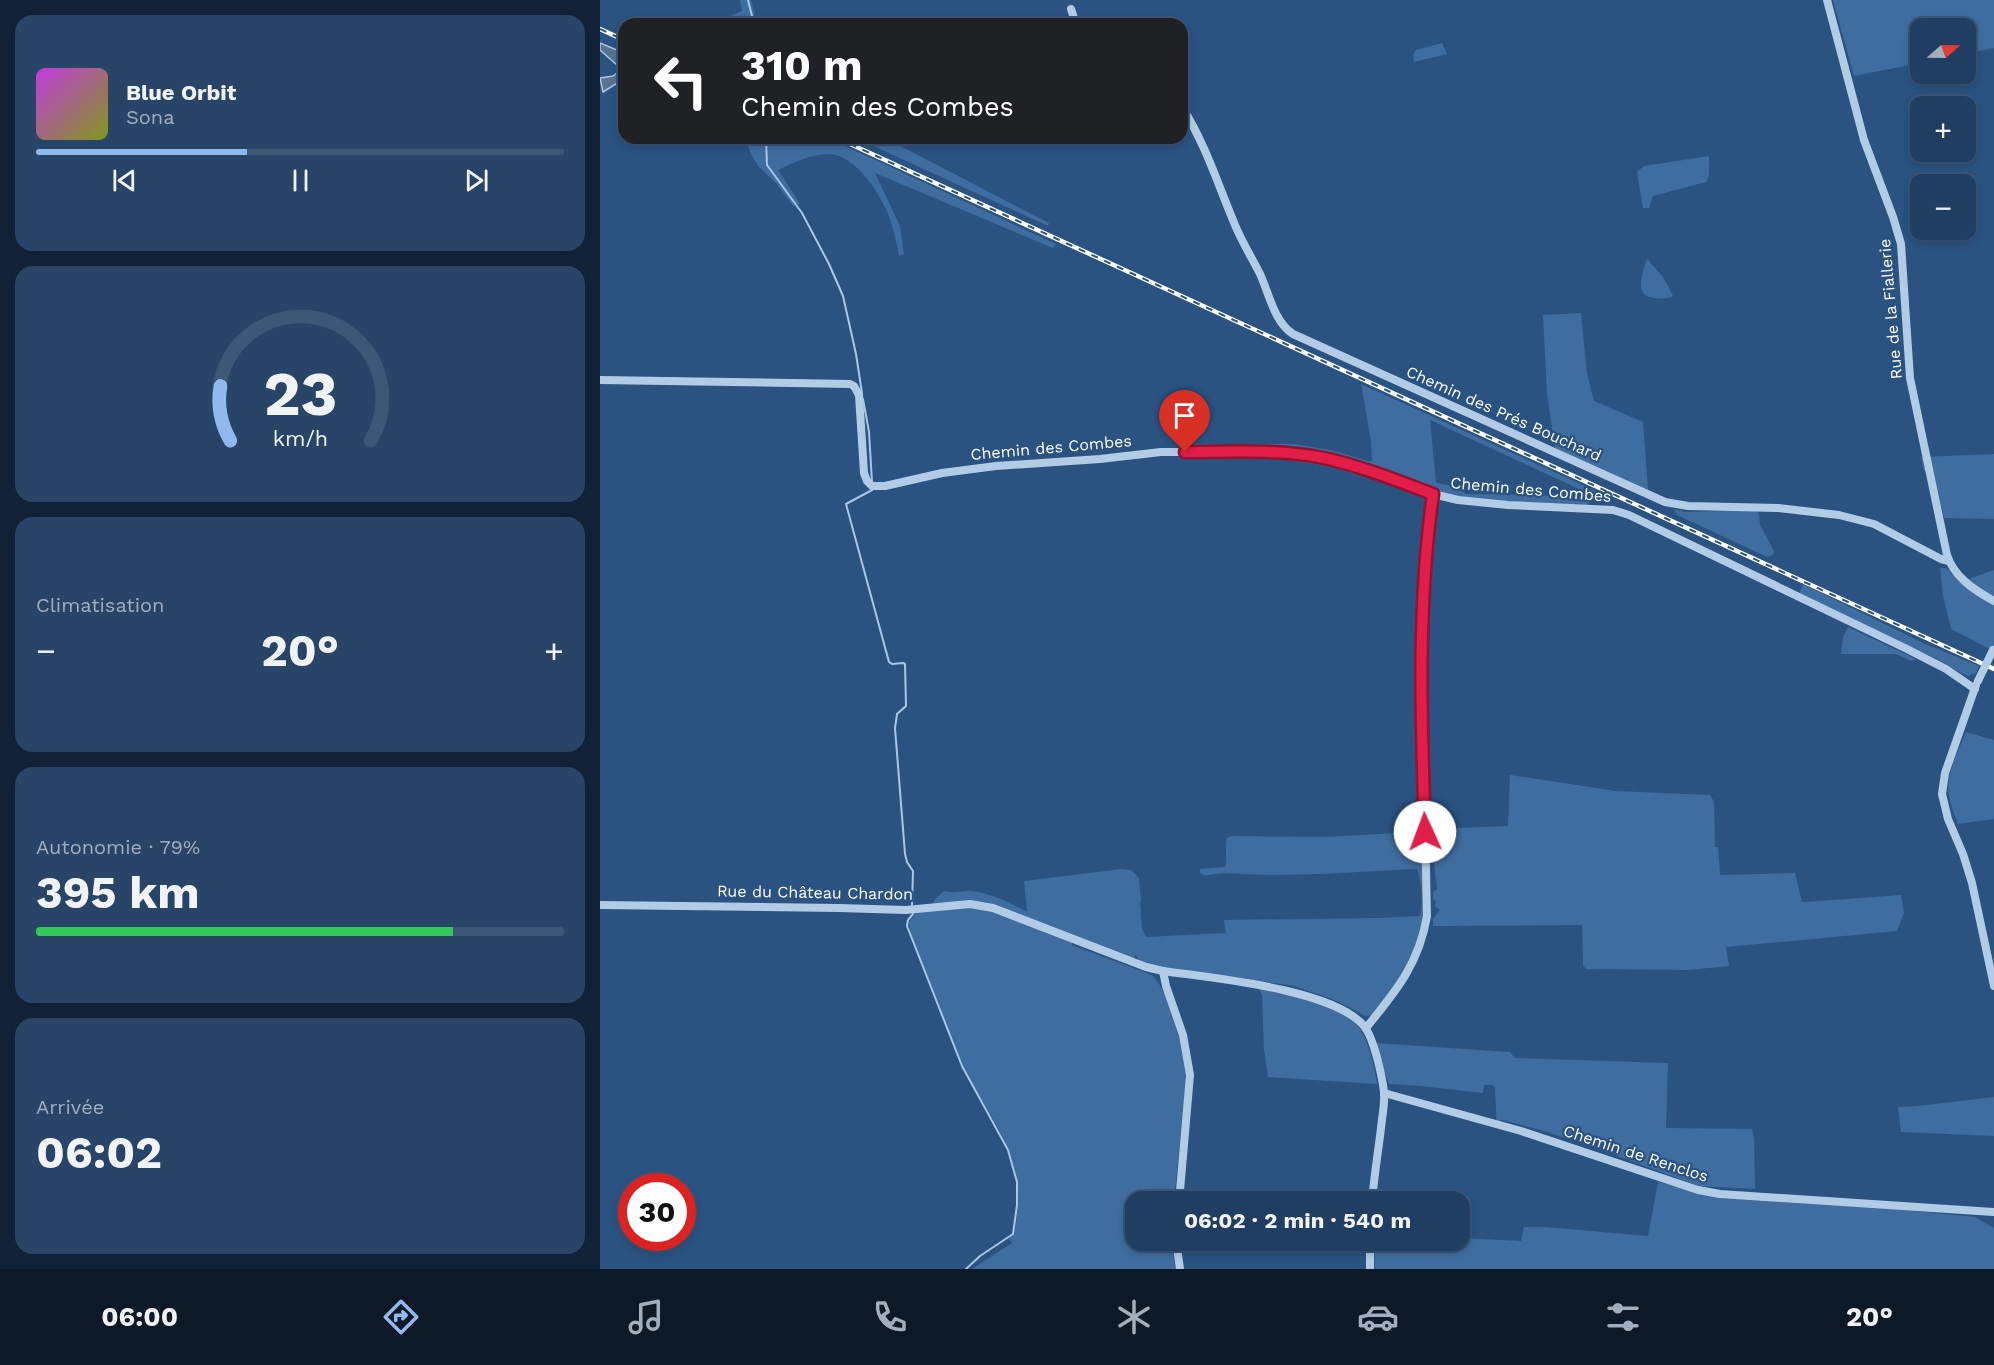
<!DOCTYPE html>
<html lang="fr">
<head>
<meta charset="utf-8">
<style>
  :root { --surface:#203e62; --page:#284568; --text:#f1f3f6; --muted:#a2aebe; --line:#3d5777; --accent:#90b9f0 }
  body { margin:0; font-family:"Work Sans",sans-serif; background:var(--page); color:var(--text); height:100vh; display:flex; flex-direction:column; font-size:22px; white-space:nowrap }
  * { box-sizing:border-box; margin:0 }
  p { font-size:20px; color:var(--muted) }
  .icon { flex:none; width:33px; height:33px; fill:none; stroke:currentColor; stroke-width:2; stroke-linecap:round; stroke-linejoin:round }
  .map { position:relative; flex:1; overflow:hidden }
  .drawer { display:flex; flex-direction:column; gap:15px; padding:15px; background:#122236; width:600px }
  .drawer>* { flex:none }
  .top-card { position:absolute; left:18px; top:18px; width:570px; height:126px; border-radius:18px; box-shadow:0 3px 9px #0003,0 0 0 2px var(--line); background:#202124; color:#fff; overflow:hidden }
  .needle { width:39px; rotate:70deg }
  .controls { position:absolute; left:1310px; top:18px; display:grid; gap:12px }
  .controls a { display:grid; place-items:center; width:66px; height:66px; border-radius:12px; background:var(--surface); box-shadow:0 3px 9px #0003,0 0 0 2px var(--line); font-size:30px }
  .speed { position:absolute; left:18px; top:1173px; display:flex; gap:12px; font-size:30px; font-weight:700; text-align:center }
  .speed>* { display:grid; place-content:center; width:78px; height:78px; border-radius:50%; background:var(--surface); box-shadow:0 3px 9px #0003,0 0 0 2px var(--line); line-height:1 }
  .speed .limit { border:9px solid #d22; background:#fff; color:#111 }
  .pin { position:absolute; display:grid; place-items:center; width:51px; height:51px; color:#fff; margin:-62px -26px; border-radius:50% 50% 50% 0; rotate:-45deg; box-shadow:0 0 6px #0007 }
  .pin .icon { rotate:45deg }
  .me { position:absolute; width:66px; margin:-33px; rotate:358deg; stroke-linejoin:round; filter:drop-shadow(0 0 4px #0008) }
  .turn { display:flex; align-items:center; gap:21px; height:126px; padding:0 24px; font-size:27px }
  .turn .icon { width:78px; height:78px; stroke-width:2.5 }
  .turn b { display:block; font-size:42px; line-height:51px }
  .big { font-size:45px; font-weight:700; line-height:1.1 }
  .drawer .tile { flex:1; display:flex; flex-direction:column; justify-content:center; gap:9px; min-width:0; padding:0 21px; border-radius:18px; background:var(--page) }
  .drawer .dial { align-items:center; gap:0 }
  .dial svg { height:156px; overflow:visible; fill:none; stroke:var(--line); stroke-width:7; stroke-linecap:round; text-anchor:middle }
  .dial text { fill:var(--text); stroke:none }
  .song { display:flex; align-items:center; gap:18px }
  .cover { width:72px; height:72px; border-radius:9px; background:linear-gradient(135deg,hsl(290 70% 55%),hsl(70 70% 35%)) }
  .played { height:6px; border-radius:3px; background:linear-gradient(90deg,var(--accent) 40%,var(--line) 40%) }
  .keys { display:flex; justify-content:space-around; direction:ltr }
  .heat { display:flex; justify-content:space-between; align-items:center; font-size:33px; direction:ltr }
  .charge { height:9px; border-radius:4px; background:linear-gradient(90deg,#34c759 79%,var(--line) 0) }
  .trip { position:absolute; left:525px; top:1191px; width:345px; height:60px; border-radius:18px; background:var(--surface); box-shadow:0 3px 9px #0003,0 0 0 2px var(--line); font-weight:700; line-height:60px; text-align:center }
  .dock { display:flex; height:96px; justify-content:space-around; align-items:center; background:#0d1927; color:var(--muted) }
  .dock .icon { width:42px; height:42px }
  .dock .on { color:var(--accent) }
  .dock b { font-size:27px; color:var(--text) }
  main { display:flex; flex:1; min-height:0 }
  .map>svg:first-child { display:block }
  .green { fill:#3f6d9f }
  .water { fill:#587495; stroke:#a8c7e6; stroke-width:1.5 }
  .lines { fill:none; stroke-linecap:round; stroke-linejoin:round }
  .stream { stroke:#a8c7e6; stroke-width:2 }
  .minor { stroke:#b3cce6; stroke-width:8 }
  .rail-casing { stroke:#fff; stroke-width:4.5 }
  .rail { stroke:#2a5382; stroke-width:2; stroke-dasharray:7; stroke-linecap:butt }
  .minor-bridge { stroke:#b3cce6; stroke-width:8 }
  .route-casing { stroke:#92132f; stroke-width:15 }
  .route { stroke:#e11d48; stroke-width:10 }
  .labels { text-anchor:middle; stroke-width:4.5; stroke-linejoin:round; paint-order:stroke }
  .street-label { font-size:16px; fill:#fff; stroke:#2a5382 }
</style>
</head>
<body>
<main>
<section class="drawer">
<div class="tile">
<div class="song"><i class="cover"></i><div><b>Blue Orbit</b><p>Sona</p></div></div>
<div class="played"></div>
<div class="keys"><svg class="icon" aria-label="previous" viewBox="0 0 24 24"><path d="M18 5L8 12l10 7zM5 5v14"/></svg><svg class="icon" aria-label="pause" viewBox="0 0 24 24"><path d="M8 5v14M16 5v14"/></svg><svg class="icon" aria-label="next" viewBox="0 0 24 24"><path d="M6 5l10 7-10 7zM19 5v14"/></svg></div>
</div>
<div class="tile dial"><svg viewBox="0 0 100 80">
<path d="M14 69A42 42 0 1 1 86 69"/>
<path d="M14 69A42 42 0 0 1 9 41" stroke="#90b9f0"/>
<text x="50" y="56" font-size="32" font-weight="700">23</text>
<text x="50" y="72" font-size="11">km/h</text>
</svg></div>
<div class="tile"><p>Climatisation</p>
<div class="heat"><a>−</a><b class="big">20°</b><a>+</a></div>
</div>
<div class="tile"><p>Autonomie · 79%</p><b class="big">395 km</b><div class="charge"></div></div>
<div class="tile"><p>Arrivée</p><b class="big">06:02</b></div>
</section>
<div class="map">
<svg width="1394" height="1269" viewBox="0 0 1394 1269">
  <rect width="100%" height="100%" fill="#2a5382"/>
  <!-- green -->
  <g class="green">
    <polygon points="140,0 151,0 157,24 112,24 142,11"/>
    <polygon points="1233,0 1394,0 1394,48 1365,54 1365,28 1320,28 1320,63 1254,76"/>
    <polygon points="842,43 847,54 814,62 813,55 816,50"/>
    <path d="M146 138H228L456 244 453 248 275 173 300 226 304 254 299 256C297 244 294 231 290 219 282 196 256 154 228 154 211 154 193 163 178 170L200 204 193 206 176 183 158 166 150 152Z"/>
    <polygon points="256,138 285,138 449,223 448,226"/>
    <polygon points="1109,156 1109,175 1106,182 1053,196 1049,208 1043,208 1037,172 1044,166"/>
    <path d="M1047 259 1063 277 1073 296C1067 299 1061 299 1054 298 1033 296 1043 271 1047 259Z"/>
    <polygon points="981,313 987,374 994,401 1043,422 1048,490 955,448 947,394 943,315"/>
    <polygon points="761,384 996,491 994,496 830,420 836,483 853,486 866,494 940,495 991,500 987,505 864,499 827,489 825,498 793,486 733,467 673,458 672,450 595,449 595,444 694,444 730,450 768,461 772,461 771,441"/>
    <polygon points="1394,454 1394,519 1344,518 1333,469 1324,471 1321,457"/>
    <polygon points="1074,509 1085,512 1156,510 1159,514 1160,525 1174,551 1173,555 1167,557 1077,515"/>
    <polygon points="1340,568 1346,568 1360,582 1394,570 1394,651 1351,629 1343,596"/>
    <path d="M1203 584 1321 642 1379 666 1376 673 1368 676C1358 672 1349 665 1339 660 1292 638 1246 616 1199 594Z"/>
    <polygon points="1248,627 1316,659 1311,661 1295,654 1241,654 1243,637"/>
    <path d="M1366 732 1394 740V819L1358 824C1340 782 1350 771 1366 732Z"/>
    <polygon points="910,775 1016,791 1110,795 1114,802 1115,847 1118,847 1120,875 1195,873 1202,902 1205,902 1301,895 1304,913 1297,931 1126,947 1129,966 1088,970 986,969 983,965 982,925 833,926 833,919 840,910 835,906 836,901 833,899 833,892 837,889 834,861 830,853 832,851 830,829 908,826"/>
    <path d="M818 821 820 822 821 829C823 869 830 914 814 953 805 975 788 995 773 1015L765 1016 751 1008 732 999 694 986 627 976 625 978 545 964 539 962 536 954 534 959 383 902 332 905 336 898 344 891C356 894 362 890 373 891 392 894 411 903 427 912L424 881 522 869 531 870 539 878 541 900 540 903 542 929 546 937 626 933 624 920 777 918 820 916C823 900 822 883 817 869 769 871 722 875 674 875 659 875 617 871 606 876L600 873V869L625 867C628 857 624 847 627 838L632 836 724 837 816 832Z"/>
    <path d="M369 907 386 909 472 941V945L552 975C575 1001 581 1041 587 1074L585 1077 586 1084 574 1201 536 1202V1240L571 1241 576 1269H372L412 1243 409 1239C416 1232 416 1224 417 1214 426 1157 387 1115 364 1067 349 1037 338 1005 326 974 320 958 310 939 309 922L318 911Z"/>
    <path d="M659 989C688 995 738 1002 758 1026 768 1039 775 1068 777 1084L668 1077 664 1050 662 995Z"/>
    <path d="M775 1043 910 1052 915 1058 1068 1063 1066 1128 1152 1129 1154 1139 1155 1189 1099 1186 1001 1150 944 1131 902 1120 896 1122C897 1109 895 1099 895 1087L892 1085H884L883 1093 821 1086 789 1084Z"/>
    <polygon points="1394,1097 1394,1136 1301,1132 1298,1107 1318,1106"/>
    <polygon points="1058,1182 1095,1192 1255,1205 1375,1217 1394,1228 1394,1269 775,1269 774,1241 860,1240 860,1238 921,1241 924,1227 945,1227 1048,1236"/>
  </g>
  <!-- water -->
  <polygon class="water" points="0,43 24,53 24,79 3,92 0,78 13,76 18,72 18,66 0,50"/>
  <g class="lines">
    <!-- stream -->
    <g class="stream">
      <polyline points="148,0 154,24"/>
      <polyline points="166,138 167,165 202,213 229,264 243,296 256,354 262,393"/>
      <polyline points="263,399 269,432 272,482"/>
      <polyline points="272,490 246,504 289,662 292,664 303,663 305,664 306,706 297,714 295,728 305,854 307,862 313,871 312,905"/>
      <polyline points="313,911 313,914 308,920 307,926 362,1066 408,1150 417,1182 417,1205 413,1234 380,1256 366,1269"/>
    </g>
    <!-- minor -->
    <g class="minor">
      <path d="M1227 0 1264 140 1293 217 1301 244 1310 378 1347 555C1354 577 1374 590 1394 601"/>
      <polyline points="471,9 474,18 480,24"/>
      <path d="M582 107C606 145 618 185 635 225 642 242 652 258 660 274 669 293 674 322 693 334L1065 502 1088 506 1178 508 1239 515 1274 524 1341 559 1349 561"/>
      <polyline points="0,380 250,384 254,386 259,395 264,473 267,481 272,486 285,486 342,473 396,466 500,459 561,452 656,452 691,453 725,458 776,474 833,494 858,500 908,505 1013,510 1029,515 1307,649 1346,669 1375,689"/>
      <polyline points="1376,685 1345,773 1342,794 1348,819 1363,854 1372,883 1394,986"/>
      <path d="M0 905 239 908 306 910 370 904 393 908 546 967 563 971C612 978 733 989 764 1026 774 1038 782 1076 784 1092 785 1104 782 1117 781 1128 778 1153 774 1177 772 1202"/>
      <polyline points="563,971 566,986 583,1035 590,1075 579,1202"/>
      <path d="M766 1028C796 991 819 964 827 916L821 641 823 584 833 494"/>
      <polyline points="784,1093 921,1131 1098,1190 1120,1194 1393,1212"/>
      <polyline points="576,1240 580,1269"/>
      <polyline points="770,1240 770,1269"/>
    </g>
    <!-- rail casing -->
    <g class="rail-casing">
      <g id="rail">
        <polyline points="0,29 24,40"/>
        <polyline points="237,138 1394,669"/>
      </g>
    </g>
    <!-- rail -->
    <use href="#rail" class="rail"/>
    <!-- minor-bridge -->
    <polyline class="minor-bridge" points="1378,681 1393,650"/>
  </g>
  <g class="lines">
    <!-- route casing -->
    <g class="route-casing">
      <path id="route" d="M585 452C631 452 679 449 724 458 761 466 798 481 833 494 817 606 821 719 825 832"/>
    </g>
    <!-- route -->
    <use href="#route" class="route"/>
  </g>
  <g class="labels">
    <!-- street labels -->
    <g class="street-label">
      <text transform="translate(1290 309) rotate(-95)" y="6">Rue de la Fiallerie</text>
      <text transform="translate(904 413) rotate(24)" y="6">Chemin des Prés Bouchard</text>
      <text transform="translate(451 447) rotate(-5)" y="6">Chemin des Combes</text>
      <text transform="translate(931 489) rotate(5)" y="6">Chemin des Combes</text>
      <text transform="translate(215 892) rotate(1)" y="6">Rue du Château Chardon</text>
      <text transform="translate(1036 1153) rotate(18)" y="6">Chemin de Renclos</text>
    </g>
  </g>
</svg>
<div class="controls">
<a><svg class="needle" viewBox="-14 -14 28 28"><path d="M0-13l5 13h-10z" fill="#e53935"/><path d="M0 13l5-13h-10z" fill="#a2aebe"/></svg></a>
<a>+</a>
<a>−</a>
</div>
<div class="speed"><div class="limit">30</div></div>
<div class="pin" style="left:585px;top:452px;background:#d93025"><svg class="icon" aria-label="arrive" viewBox="0 0 24 24"><path d="M6 21V4h12l-3 4 3 4H6"/></svg></div>
<svg class="me" style="left:825px;top:832px" viewBox="-20 -20 40 40"><circle r="19" fill="#fff"/><path d="M0-13L10 11 0 6-10 11z" fill="#e11d48"/></svg>
<div class="trip">06:02 · 2 min · 540 m</div>
<div class="top-card">
<div class="turn"><svg class="icon" aria-label="left" viewBox="0 0 24 24"><path d="M17 20v-9H6M10 6l-5 5 5 5"/></svg><div><b>310 m</b>Chemin des Combes</div></div>
</div>
</div>
</main>
<nav class="dock">
<b>06:00</b>
<svg class="icon on" aria-label="directions" viewBox="0 0 24 24"><path d="M12 3l9 9-9 9-9-9zM9 14v-3h6M13 9l2 2-2 2"/></svg>
<svg class="icon" aria-label="music" viewBox="0 0 24 24"><path d="M9 18V5l10-2v13"/><circle cx="6" cy="18" r="3"/><circle cx="16" cy="16" r="3"/></svg>
<svg class="icon" aria-label="phone" viewBox="0 0 24 24"><path d="M5 4h4l2 5-3 2q2 4 5 5l2-3 5 2v4C11 20 4 13 5 4z"/></svg>
<svg class="icon" aria-label="climate" viewBox="0 0 24 24"><path d="M12 3v18M4 7l16 10M4 17L20 7"/></svg>
<svg class="icon" aria-label="car" viewBox="0 0 24 24"><path d="M5 17H2v-5l4-1 3-4h7l3 4 3 1v5h-3M9 17h6M6 11h13"/><circle cx="7" cy="17" r="2"/><circle cx="17" cy="17" r="2"/></svg>
<svg class="icon" aria-label="filters" viewBox="0 0 24 24"><path d="M4 7h16M4 17h16"/><circle cx="9" cy="7" r="2"/><circle cx="15" cy="17" r="2"/></svg>
<b>20°</b>
</nav>
</body>
</html>
